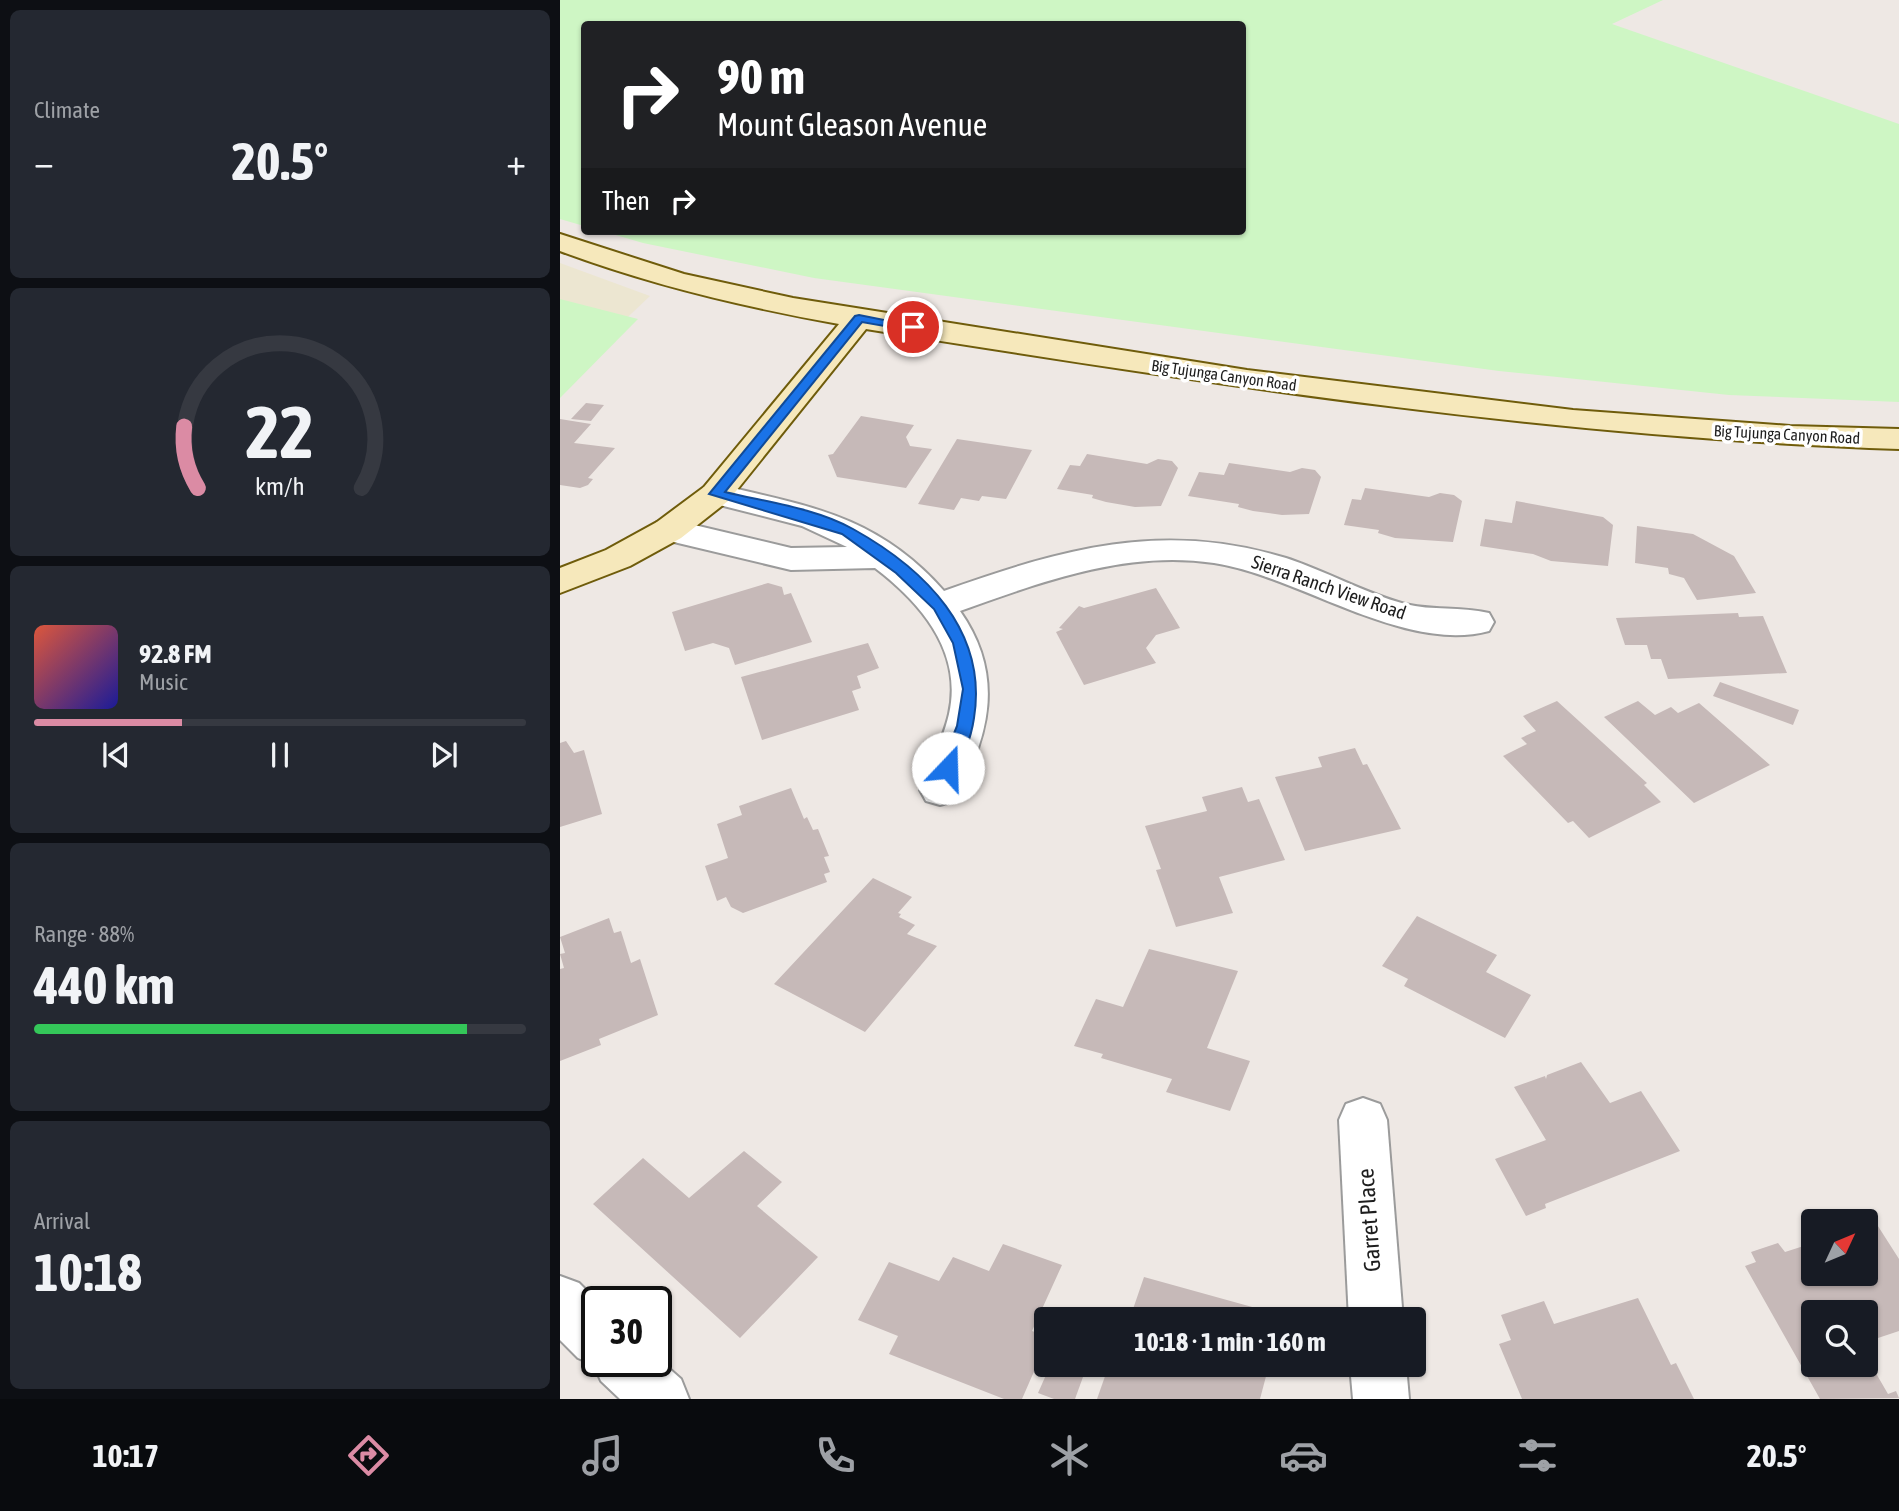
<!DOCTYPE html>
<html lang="en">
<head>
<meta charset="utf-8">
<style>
  :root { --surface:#171b24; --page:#242831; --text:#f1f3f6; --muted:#9ea1a6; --line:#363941; --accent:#db8ba4 }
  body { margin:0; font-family:"Asap Condensed",sans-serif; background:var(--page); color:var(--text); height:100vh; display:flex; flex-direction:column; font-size:26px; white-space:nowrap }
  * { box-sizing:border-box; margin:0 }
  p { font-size:23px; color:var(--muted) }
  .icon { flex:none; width:38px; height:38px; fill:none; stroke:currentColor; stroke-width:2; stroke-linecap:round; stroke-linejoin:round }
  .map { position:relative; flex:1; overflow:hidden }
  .details { display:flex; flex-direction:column; gap:10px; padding:10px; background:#0d0f14; width:560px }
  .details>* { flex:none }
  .guide { position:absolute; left:21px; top:21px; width:665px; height:214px; border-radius:7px; box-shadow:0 2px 5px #0004; background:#202124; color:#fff; overflow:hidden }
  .needle { width:46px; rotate:46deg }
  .tools { position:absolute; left:1241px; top:1209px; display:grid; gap:14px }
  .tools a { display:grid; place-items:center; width:77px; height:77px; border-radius:7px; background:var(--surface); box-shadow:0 2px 5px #0004; font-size:35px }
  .speed { position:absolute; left:21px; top:1286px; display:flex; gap:14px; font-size:35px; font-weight:700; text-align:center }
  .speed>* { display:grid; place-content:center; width:91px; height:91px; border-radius:50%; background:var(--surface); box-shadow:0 2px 5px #0004; line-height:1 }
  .speed .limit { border:4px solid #111; border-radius:10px; background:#fff; color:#111 }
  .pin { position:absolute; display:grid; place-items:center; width:60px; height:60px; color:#fff; margin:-30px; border:4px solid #fff; border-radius:50%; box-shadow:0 2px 7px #0007 }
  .me { position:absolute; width:77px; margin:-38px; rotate:21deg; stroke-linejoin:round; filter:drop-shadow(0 0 5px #0008) }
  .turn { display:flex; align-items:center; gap:24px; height:147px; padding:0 21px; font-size:32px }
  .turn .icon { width:91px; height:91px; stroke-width:2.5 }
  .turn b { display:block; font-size:49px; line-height:60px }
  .then { display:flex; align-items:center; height:66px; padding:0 21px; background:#0003; gap:14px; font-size:26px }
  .big { font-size:52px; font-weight:700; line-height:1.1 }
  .details .widget { flex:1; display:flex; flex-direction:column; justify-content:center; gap:10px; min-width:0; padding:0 24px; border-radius:10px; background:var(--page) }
  .details .dial { align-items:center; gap:0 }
  .dial svg { height:182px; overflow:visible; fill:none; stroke:var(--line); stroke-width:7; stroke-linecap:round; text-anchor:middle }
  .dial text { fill:var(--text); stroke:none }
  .song { display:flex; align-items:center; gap:21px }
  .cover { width:84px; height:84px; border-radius:10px; background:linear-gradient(135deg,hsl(10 70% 55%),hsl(240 70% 35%)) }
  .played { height:7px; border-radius:4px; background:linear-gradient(90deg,var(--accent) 30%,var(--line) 30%) }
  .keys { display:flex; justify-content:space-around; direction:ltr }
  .heat { display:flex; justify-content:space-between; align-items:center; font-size:38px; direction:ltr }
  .charge { height:10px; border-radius:5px; background:linear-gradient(90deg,#34c759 88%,var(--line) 0) }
  .trip { position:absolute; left:474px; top:1307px; width:392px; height:70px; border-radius:7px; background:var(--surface); box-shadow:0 2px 5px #0004; font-weight:700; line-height:70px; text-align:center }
  .dock { display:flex; height:112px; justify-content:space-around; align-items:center; background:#090b0e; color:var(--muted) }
  .dock .icon { width:49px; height:49px }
  .dock .on { color:var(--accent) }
  .dock b { font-size:32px; color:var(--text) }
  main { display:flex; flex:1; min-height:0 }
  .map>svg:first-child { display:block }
  .farmland { fill:#ece6d1 }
  .park { fill:#cef6c4 }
  .building { fill:#c6b9b8 }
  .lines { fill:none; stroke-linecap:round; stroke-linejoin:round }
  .street-casing { stroke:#9b9b9b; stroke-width:4 }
  .secondary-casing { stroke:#6f5c0b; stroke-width:4 }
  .street { fill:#fff; fill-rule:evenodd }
  .secondary { fill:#f6e8bb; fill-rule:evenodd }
  .route { fill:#1a73e8; stroke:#114b97; stroke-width:2 }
  .labels { text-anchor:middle; stroke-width:7; stroke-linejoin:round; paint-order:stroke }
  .far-street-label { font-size:16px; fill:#1e1e1e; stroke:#fff }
  .street-label { font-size:19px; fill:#1e1e1e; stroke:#fff }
  .near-street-label { font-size:23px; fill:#1e1e1e; stroke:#fff }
</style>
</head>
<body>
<main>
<section class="details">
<div class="widget"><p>Climate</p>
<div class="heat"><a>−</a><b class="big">20.5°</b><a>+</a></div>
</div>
<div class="widget dial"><svg viewBox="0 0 100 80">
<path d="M14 69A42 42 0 1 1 86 69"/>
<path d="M14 69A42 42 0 0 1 8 42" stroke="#db8ba4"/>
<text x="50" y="56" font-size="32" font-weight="700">22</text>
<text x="50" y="72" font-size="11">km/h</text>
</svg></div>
<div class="widget">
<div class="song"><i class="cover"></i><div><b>92.8 FM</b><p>Music</p></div></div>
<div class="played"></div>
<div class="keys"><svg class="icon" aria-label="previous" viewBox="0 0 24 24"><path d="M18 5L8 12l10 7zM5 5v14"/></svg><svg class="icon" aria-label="pause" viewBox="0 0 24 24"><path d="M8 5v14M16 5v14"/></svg><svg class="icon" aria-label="next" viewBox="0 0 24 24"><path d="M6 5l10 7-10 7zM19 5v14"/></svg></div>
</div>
<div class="widget"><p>Range · 88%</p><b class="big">440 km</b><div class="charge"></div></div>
<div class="widget"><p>Arrival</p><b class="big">10:18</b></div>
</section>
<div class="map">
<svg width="1339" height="1399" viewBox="0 0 1339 1399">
  <rect width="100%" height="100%" fill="#eee8e4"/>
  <!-- farmland -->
  <polygon class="farmland" points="0,263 90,296 0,381"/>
  <!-- park -->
  <g class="park">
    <polygon points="0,0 1103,0 1052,24 1339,124 1339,402 1169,395 939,371 254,278 83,243 42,231 682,231 682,24 24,24 24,226 0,219"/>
    <polygon points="0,299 78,319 0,398"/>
  </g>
  <!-- building -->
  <g class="building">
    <polygon points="26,403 44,405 31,421 11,419"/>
    <polygon points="301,416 354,425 346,437 350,446 372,449 346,488 277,477 268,455 273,454"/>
    <polygon points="0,419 31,424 14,443 55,448 28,478 33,479 28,485 20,488 0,485"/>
    <polygon points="397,439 472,450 446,499 422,496 419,501 401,498 394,510 358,504"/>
    <polygon points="527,454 587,464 598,459 612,461 618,468 601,506 575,507 546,502 532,498 533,495 497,489 510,465 520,466"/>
    <polygon points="669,463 730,472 742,468 755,470 761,477 749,514 722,515 693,511 678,507 679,504 628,496 639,472 664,475"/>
    <polygon points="805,488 869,497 880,493 894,495 902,501 893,542 835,538 818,533 819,530 784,525 792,499 801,500"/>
    <polygon points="956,501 1043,517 1053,525 1048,566 991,561 973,554 920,546 925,519 952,523"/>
    <polygon points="1077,526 1133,534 1174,556 1196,593 1137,600 1124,578 1109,574 1108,568 1075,563"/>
    <polygon points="208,583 222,587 224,595 231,593 252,642 175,665 169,648 153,643 125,651 112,612"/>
    <polygon points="596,588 620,628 596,635 586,648 596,663 524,685 496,632 503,629 499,628 519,606 524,608"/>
    <polygon points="1178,613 1179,617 1203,616 1227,673 1108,679 1101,659 1091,659 1087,645 1065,645 1056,618"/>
    <polygon points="308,643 319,668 297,676 301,688 292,691 299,710 202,740 181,677"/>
    <polygon points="1160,682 1239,710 1233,725 1153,696"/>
    <polygon points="997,701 1087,783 1084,785 1101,802 1029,838 1013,821 1008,823 943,756 967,744 961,738 976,731 963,716"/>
    <polygon points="1078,701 1095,715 1111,707 1118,713 1139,703 1210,765 1134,803 1044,717"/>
    <polygon points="6,741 14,753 24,750 42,814 0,827 0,743"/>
    <polygon points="795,748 803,765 807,764 841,829 745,851 715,777 762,767 758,757"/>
    <polygon points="682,787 688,802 699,799 725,860 659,877 673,913 616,927 596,870 601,869 585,826 647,811 642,797"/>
    <polygon points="231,788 244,819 247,817 253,830 258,829 269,856 264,857 270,872 264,874 267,882 183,913 171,907 166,897 157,901 145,866 168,858 157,824 182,815 179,806"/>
    <polygon points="313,878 352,897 338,913 341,914 339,917 355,925 347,934 377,946 305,1032 214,984"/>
    <polygon points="857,916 937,955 926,972 971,995 945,1038 844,986 848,979 822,966"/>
    <polygon points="49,918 54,933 61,931 71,963 80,959 98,1015 39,1039 41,1045 0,1061 0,969 4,968 0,954 5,953 0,937"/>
    <polygon points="589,949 678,971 647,1048 690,1061 670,1111 606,1092 612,1079 541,1058 543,1054 514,1046 536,999 563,1007"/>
    <polygon points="1021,1062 1050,1103 1081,1091 1120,1151 985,1204 986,1208 966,1216 935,1159 986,1140 954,1087 985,1076 986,1079 987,1075"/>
    <polygon points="184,1151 222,1182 197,1206 258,1257 180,1338 33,1204 83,1158 129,1198"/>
    <polygon points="1316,1223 1339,1259 1339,1331 1306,1342 1306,1312 1253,1312 1253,1365 1306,1365 1306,1356 1328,1394 1336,1391 1339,1398 1260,1399 1185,1266 1196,1262 1191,1252 1218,1243 1225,1252 1253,1243 1253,1274 1306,1274 1306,1227"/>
    <polygon points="443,1244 502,1265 472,1331 486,1336 486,1344 462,1399 444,1399 329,1354 338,1336 298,1320 329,1262 379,1281 393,1257 429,1271"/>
    <polygon points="584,1277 721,1315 720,1320 564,1320 567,1311 572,1312"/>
    <polygon points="1078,1298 1111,1365 1116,1363 1134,1399 962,1399 939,1344 951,1340 941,1315 984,1301 994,1324"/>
    <polygon points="549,1365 709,1365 700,1399 537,1399"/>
    <polygon points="490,1366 523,1377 515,1399 494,1399 478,1393"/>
  </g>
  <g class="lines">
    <!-- street casing -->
    <g class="street-casing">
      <g id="street">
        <path d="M156 484C248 506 317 515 384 591 502 549 602 520 726 558 766 571 804 593 845 604 872 611 901 606 929 613L934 622 929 631C844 654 739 576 654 563 565 550 482 582 400 611 445 675 430 736 394 801L380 805 366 801 360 790C370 765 383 740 389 714 403 652 361 603 315 568L231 570 97 538 92 530 97 522 109 519 231 548 287 547 242 526 144 501 139 494 144 487Z"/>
        <polygon points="803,1098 820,1104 827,1120 843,1320 789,1320 779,1120 786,1104"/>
        <polygon points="0,1276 19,1283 38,1302 37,1362 96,1362 96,1357 121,1379 129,1399 60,1399 41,1381 34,1365 18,1358 0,1340"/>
        <polygon points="790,1365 846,1365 849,1399 793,1399"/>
      </g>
    </g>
    <!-- secondary casing -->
    <g class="secondary-casing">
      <path id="secondary" d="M0 234 124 274 233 298 687 370 1013 410 1230 426 1339 429V449C991 437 649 384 306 329L168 501 121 538 70 566 0 593V568L46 550 97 522 144 487 279 324C184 307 91 285 0 251Z"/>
    </g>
    <!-- street -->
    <use href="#street" class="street"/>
    <!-- secondary -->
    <use href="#secondary" class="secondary"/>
  </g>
  <!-- route -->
  <path class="route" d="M299 315 359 327 353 331 302 322 165 492C206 502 256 508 293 529 365 569 428 631 414 718 412 732 402 770 388 774L380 768 397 726 403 689 393 643 374 609 336 573 282 534 149 494 295 316Z"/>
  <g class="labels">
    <!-- far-street labels -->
    <g class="far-street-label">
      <text transform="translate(664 375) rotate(8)" y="6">Big Tujunga Canyon Road</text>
      <text transform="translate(1227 434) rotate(3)" y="6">Big Tujunga Canyon Road</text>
    </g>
    <!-- street labels -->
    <g class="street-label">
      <text transform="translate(769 587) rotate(19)" y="7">Sierra Ranch View Road</text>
    </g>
    <!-- near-street labels -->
    <g class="near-street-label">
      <text transform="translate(809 1220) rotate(-94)" y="8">Garret Place</text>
    </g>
  </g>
</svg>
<div class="tools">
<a><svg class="needle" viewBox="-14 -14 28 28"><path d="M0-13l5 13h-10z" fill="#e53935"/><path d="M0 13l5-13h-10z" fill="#9ea1a6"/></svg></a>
<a><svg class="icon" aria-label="search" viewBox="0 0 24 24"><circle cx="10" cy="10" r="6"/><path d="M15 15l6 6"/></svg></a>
</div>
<div class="speed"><div class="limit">30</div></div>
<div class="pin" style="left:353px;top:327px;background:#d93025"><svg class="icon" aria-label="arrive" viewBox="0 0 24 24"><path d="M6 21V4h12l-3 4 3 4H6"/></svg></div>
<svg class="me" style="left:388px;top:768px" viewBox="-20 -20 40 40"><circle r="19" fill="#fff"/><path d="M0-13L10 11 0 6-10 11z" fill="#1a73e8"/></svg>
<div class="trip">10:18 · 1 min · 160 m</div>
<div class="guide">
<div class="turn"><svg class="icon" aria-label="right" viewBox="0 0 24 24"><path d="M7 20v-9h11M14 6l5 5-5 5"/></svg><div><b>90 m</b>Mount Gleason Avenue</div></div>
<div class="then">Then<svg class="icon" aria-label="right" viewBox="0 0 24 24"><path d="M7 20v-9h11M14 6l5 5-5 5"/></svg></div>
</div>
</div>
</main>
<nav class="dock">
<b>10:17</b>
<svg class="icon on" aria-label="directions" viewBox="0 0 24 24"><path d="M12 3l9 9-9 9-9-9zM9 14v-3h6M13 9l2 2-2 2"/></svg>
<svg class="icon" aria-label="music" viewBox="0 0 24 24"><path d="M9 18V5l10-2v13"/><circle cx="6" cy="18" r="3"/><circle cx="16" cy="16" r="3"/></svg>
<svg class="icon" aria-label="phone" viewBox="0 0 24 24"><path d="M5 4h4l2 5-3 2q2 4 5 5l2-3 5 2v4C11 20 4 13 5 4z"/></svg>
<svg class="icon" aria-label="climate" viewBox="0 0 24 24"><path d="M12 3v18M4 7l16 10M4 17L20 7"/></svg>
<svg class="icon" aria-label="car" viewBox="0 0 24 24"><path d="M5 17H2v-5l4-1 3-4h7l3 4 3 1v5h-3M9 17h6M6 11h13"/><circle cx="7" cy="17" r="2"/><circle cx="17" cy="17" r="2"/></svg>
<svg class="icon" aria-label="filters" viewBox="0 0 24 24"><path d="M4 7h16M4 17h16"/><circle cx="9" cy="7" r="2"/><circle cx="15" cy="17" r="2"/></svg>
<b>20.5°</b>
</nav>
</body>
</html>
